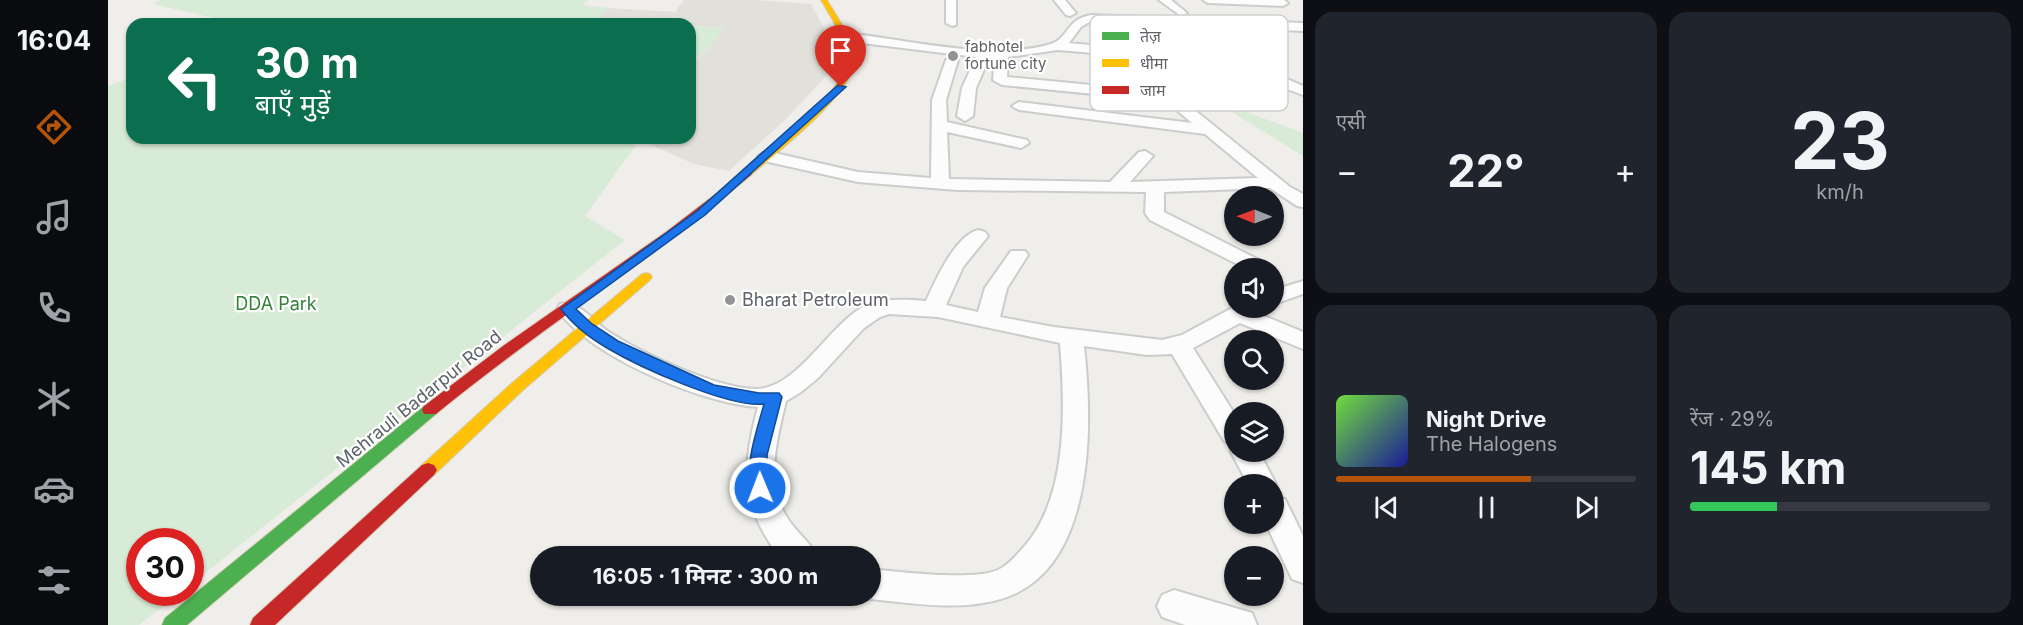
<!DOCTYPE html>
<html lang="hi">
<head>
<meta charset="utf-8">
<style>
  :root { --surface:#171b24; --page:#20242c; --text:#f1f3f6; --muted:#9ea1a6; --line:#363941; --accent:#b45309 }
  body { margin:0; font-family:Inter,"Noto Sans Devanagari",sans-serif; background:var(--page); color:var(--text); height:100vh; display:flex; flex-direction:column; font-size:22px; white-space:nowrap }
  * { box-sizing:border-box; margin:0 }
  p { font-size:20px; color:var(--muted) }
  .icon { flex:none; width:33px; height:33px; fill:none; stroke:currentColor; stroke-width:2; stroke-linecap:round; stroke-linejoin:round }
  .map { position:relative; flex:1; overflow:hidden }
  .panel { display:flex; flex-direction:column; gap:12px; padding:12px; background:#0d0f14; width:720px }
  .panel>* { flex:none }
  .hud { position:absolute; left:18px; top:18px; width:570px; height:126px; border-radius:18px; box-shadow:0 2px 4px #0004; background:#0b6e4f; color:#fff; overflow:hidden }
  .needle { width:39px; rotate:271deg }
  .controls { position:absolute; left:1116px; top:186px; display:grid; gap:12px }
  .controls a { display:grid; place-items:center; width:60px; height:60px; border-radius:50%; background:var(--surface); box-shadow:0 2px 4px #0004; font-size:30px }
  .speed { position:absolute; left:18px; top:528px; display:flex; gap:12px; font-size:30px; font-weight:700; text-align:center }
  .speed>* { display:grid; place-content:center; width:78px; height:78px; border-radius:50%; background:var(--surface); box-shadow:0 2px 4px #0004; line-height:1 }
  .speed .limit { border:9px solid #d22; background:#fff; color:#111 }
  .pin { position:absolute; display:grid; place-items:center; width:51px; height:51px; color:#fff; margin:-62px -26px; border-radius:50% 50% 50% 0; rotate:-45deg; box-shadow:0 0 6px #0007 }
  .pin .icon { rotate:45deg }
  .me { position:absolute; width:66px; margin:-33px; rotate:359deg; stroke-linejoin:round; filter:drop-shadow(0 0 4px #0008) }
  .turn { display:flex; align-items:center; gap:21px; height:126px; padding:0 30px; font-size:27px }
  .turn .icon { width:78px; height:78px; stroke-width:2.5 }
  .turn b { display:block; font-size:42px; line-height:51px }
  .big { font-size:45px; font-weight:700; line-height:1.1 }
  .panel .tile { flex:1; display:flex; flex-direction:column; justify-content:center; gap:9px; min-width:0; padding:0 21px; border-radius:18px; background:var(--page) }
  .panel .dial { align-items:center; gap:0 }
  .dial b { font-size:78px; line-height:1 }
  .song { display:flex; align-items:center; gap:18px }
  .cover { width:72px; height:72px; border-radius:9px; background:linear-gradient(135deg,hsl(100 70% 55%),hsl(240 70% 35%)) }
  .played { height:6px; border-radius:3px; background:linear-gradient(90deg,var(--accent) 65%,var(--line) 65%) }
  .keys { display:flex; justify-content:space-around; direction:ltr }
  .heat { display:flex; justify-content:space-between; align-items:center; font-size:33px; direction:ltr }
  .charge { height:9px; border-radius:4px; background:linear-gradient(90deg,#34c759 29%,var(--line) 0) }
  .panel .tiles { flex:1; display:grid; gap:12px; grid-template-columns:repeat(2,1fr) }
  .trip { position:absolute; left:422px; top:546px; width:351px; height:60px; border-radius:30px; background:var(--surface); box-shadow:0 2px 4px #0004; font-weight:700; line-height:60px; text-align:center }
  main { display:flex; flex:1; min-height:0 }
  .tab-bar { display:flex; flex-direction:column; width:108px; justify-content:space-around; align-items:center; background:#090b0e; color:var(--muted) }
  .tab-bar .icon { width:42px; height:42px }
  .tab-bar .active { color:var(--accent) }
  .tab-bar b { font-size:27px; color:var(--text) }
  .map>svg:first-child { display:block }
  .education { fill:#e2e0da }
  .green { fill:#d8ebd6 }
  .lines { fill:none; stroke-linecap:round; stroke-linejoin:round }
  .street-casing { stroke:#cbcccc; stroke-width:4 }
  .fast-casing { stroke:#d7ceb8; stroke-width:2 }
  .slow-casing { stroke:#d7ceb8; stroke-width:2 }
  .jam-casing { stroke:#d7ceb8; stroke-width:2 }
  .street { fill:#fdfcfc; fill-rule:evenodd }
  .fast { fill:#4caf50; fill-rule:evenodd }
  .slow { fill:#ffc107; fill-rule:evenodd }
  .jam { fill:#c62828; fill-rule:evenodd }
  .route { fill:#1a73e8; stroke:#114b97; stroke-width:1.5 }
  .poi-dot { fill:#919496; stroke:#fff; stroke-width:2 }
  .labels { text-anchor:middle; stroke-width:4.5; stroke-linejoin:round; paint-order:stroke }
  .far-poi-label { font-size:15px; fill:#5f6368; stroke:#fff; text-anchor:start }
  .poi-label { font-size:18px; fill:#5f6368; stroke:#fff; text-anchor:start }
  .park-label { font-size:18px; fill:#348238; stroke:#fff }
  .street-label { font-size:18px; fill:#5f6368; stroke:#fff }
  .key { fill:#fff; stroke:#cfd0d2; stroke-width:1.5 }
  .key-label { font-size:16px; fill:#5f6368 }
</style>
</head>
<body>
<main>
<nav class="tab-bar">
<b>16:04</b>
<svg class="icon active" aria-label="directions" viewBox="0 0 24 24"><path d="M12 3l9 9-9 9-9-9zM9 14v-3h6M13 9l2 2-2 2"/></svg>
<svg class="icon" aria-label="music" viewBox="0 0 24 24"><path d="M9 18V5l10-2v13"/><circle cx="6" cy="18" r="3"/><circle cx="16" cy="16" r="3"/></svg>
<svg class="icon" aria-label="phone" viewBox="0 0 24 24"><path d="M5 4h4l2 5-3 2q2 4 5 5l2-3 5 2v4C11 20 4 13 5 4z"/></svg>
<svg class="icon" aria-label="climate" viewBox="0 0 24 24"><path d="M12 3v18M4 7l16 10M4 17L20 7"/></svg>
<svg class="icon" aria-label="car" viewBox="0 0 24 24"><path d="M5 17H2v-5l4-1 3-4h7l3 4 3 1v5h-3M9 17h6M6 11h13"/><circle cx="7" cy="17" r="2"/><circle cx="17" cy="17" r="2"/></svg>
<svg class="icon" aria-label="filters" viewBox="0 0 24 24"><path d="M4 7h16M4 17h16"/><circle cx="9" cy="7" r="2"/><circle cx="15" cy="17" r="2"/></svg>
</nav>
<div class="map">
<svg width="1195" height="625" viewBox="0 0 1195 625">
  <rect width="100%" height="100%" fill="#efeeea"/>
  <!-- education -->
  <polygon class="education" points="576,0 648,0 703,4 722,39 721,73 678,119 621,171 586,164 528,138 582,138 582,64 600,49 616,28 488,19 500,8 567,12"/>
  <!-- green -->
  <g class="green">
    <polygon points="53,0 481,0 474,5 500,8 489,19 561,24 132,24 45,4"/>
    <polygon points="582,26 616,28 600,49 582,62"/>
    <polygon points="24,77 24,138 515,138 527,146 477,216 517,240 83,584 82,542 32,542 32,592 72,593 31,625 0,625 0,86"/>
    <polygon points="1103,99 1195,133 1195,156"/>
  </g>
  <g class="lines">
    <!-- street casing -->
    <g class="street-casing">
      <g id="street">
        <polygon points="838,0 848,0 848,25 844,26 838,23"/>
        <polygon points="946,0 957,0 968,13 962,16 958,15"/>
        <polygon points="1051,0 1063,0 1079,13 1073,16"/>
        <polygon points="1095,0 1176,0 1180,3 1175,6 1100,3"/>
        <path d="M983 15 1195 23V31L983 21 973 27 961 43 1120 58 1151 67 1195 86V95L1119 66 1016 56 1058 87 1182 187 1195 194V207L1189 206 1162 188 1056 192V212L1159 264 1162 268H1137L1042 220 1037 213 1038 192 849 190 750 182 652 160 650 156 658 151 750 172 823 178 824 100 838 60 844 56 850 60 838 100 839 122 919 140 921 143 913 148 839 132 841 179 1002 182 1031 152 1037 151 1045 156 1022 182 1150 178 1097 134 911 110 904 106 911 102 1084 123 1058 101 894 85 885 80 887 58H881L868 88 865 116 857 121 849 116 854 88 868 57 746 42 740 38 746 34C805 41 887 61 943 44 961 38 958 19 983 15ZM950 50 997 54 1046 91 899 77 900 57Z"/>
        <path d="M870 230 877 232 880 236 855 267 838 305 870 312 877 288 903 251H917L920 255 899 288 892 317 946 327 1054 340 1074 335 1126 307 1153 308 1149 313 1195 332V349L1132 323 1085 348 1126 413V444L1116 441 1064 354 1039 355 976 346C985 426 988 575 889 600 849 611 803 603 762 599L753 596H762V569C791 572 864 581 890 570 899 566 907 557 914 549 961 499 957 407 952 343L830 317 781 314 772 317 756 328 710 378 693 392 678 401C669 440 656 483 680 519 689 533 702 542 709 556H671C632 505 634 467 650 407 595 404 480 356 449 309L452 304C471 299 485 322 501 332 535 354 607 388 648 389 689 389 721 325 755 307 774 298 798 299 818 301 827 281 847 236 870 230Z"/>
        <polygon points="1195,281 1195,294 1166,304 1166,290"/>
        <polygon points="1126,446 1126,452 1151,452 1168,484 1166,490 1166,484 1140,484 1123,452"/>
        <polygon points="1166,496 1177,499 1195,536 1195,583 1184,579 1158,524 1166,524"/>
        <polygon points="1066,590 1144,613 1149,625 1077,625 1054,617 1049,606 1054,595"/>
      </g>
    </g>
    <!-- fast casing -->
    <g class="fast-casing">
      <polygon id="fast" points="322,404 328,406 330,410 328,414 79,625 54,625 57,618 316,406"/>
    </g>
    <!-- slow casing -->
    <g class="slow-casing">
      <g id="slow">
        <path d="M713 0H719C730 19 744 36 746 59 748 92 668 153 643 175H635V171C660 150 739 92 738 60 737 37 724 19 713 0Z"/>
        <polygon points="538,273 542,274 544,277 542,280 414,391 326,475 320,477 314,475 311,470 314,465 404,383 534,274"/>
      </g>
    </g>
    <!-- jam casing -->
    <g class="jam-casing">
      <g id="jam">
        <path d="M639 170 644 173 643 175C542 260 430 330 328 414H316L314 410 316 406 395 346 558 232Z"/>
        <polygon points="320,463 326,465 329,470 326,475 167,625 142,625 145,618 314,465"/>
      </g>
    </g>
    <!-- street -->
    <use href="#street" class="street"/>
    <!-- fast -->
    <use href="#fast" class="fast"/>
    <!-- slow -->
    <use href="#slow" class="slow"/>
    <!-- jam -->
    <use href="#jam" class="jam"/>
  </g>
  <!-- route -->
  <path class="route" d="M730 85 738 87 597 215 468 309 484 324 510 341 606 385 651 393H671L674 397 659 455 660 488 658 493 652 495 645 493C634 470 650 427 656 404 621 408 531 367 499 348 482 338 465 325 453 309L589 211Z"/>
  <!-- markers -->
  <g class="poi-dot">
    <circle cx="845" cy="56" r="6"/>
    <circle cx="622" cy="300" r="6"/>
  </g>
  <g class="labels">
    <!-- far-poi labels -->
    <g class="far-poi-label">
      <text x="857" y="52">fabhotel<tspan x="857" dy="17">fortune city</tspan></text>
    </g>
    <!-- poi labels -->
    <g class="poi-label">
      <text x="634" y="306">Bharat Petroleum</text>
    </g>
    <!-- park labels -->
    <g class="park-label">
      <text x="168" y="310">DDA Park</text>
    </g>
    <!-- street labels -->
    <g class="street-label">
      <text transform="translate(311 399) rotate(-39)" y="6">Mehrauli Badarpur Road</text>
    </g>
  </g>
  <!-- legend -->
  <rect x="982" y="15" width="198" height="96" rx="9" class="key"/>
  <rect x="994" y="32" width="27" height="8" fill="#4caf50"/>
  <rect x="994" y="59" width="27" height="8" fill="#ffc107"/>
  <rect x="994" y="86" width="27" height="8" fill="#c62828"/>
  <g class="key-label">
    <text x="1032" y="42">तेज़</text>
    <text x="1032" y="69">धीमा</text>
    <text x="1032" y="96">जाम</text>
  </g>
</svg>
<div class="controls">
<a><svg class="needle" viewBox="-14 -14 28 28"><path d="M0-13l5 13h-10z" fill="#e53935"/><path d="M0 13l5-13h-10z" fill="#9ea1a6"/></svg></a>
<a><svg class="icon" aria-label="sound" viewBox="0 0 24 24"><path d="M4 9h4l5-4v14l-5-4H4zM17 9q2 3 0 6"/></svg></a>
<a><svg class="icon" aria-label="search" viewBox="0 0 24 24"><circle cx="10" cy="10" r="6"/><path d="M15 15l6 6"/></svg></a>
<a><svg class="icon" aria-label="layers" viewBox="0 0 24 24"><path d="M12 4l9 5-9 5-9-5zM3 14l9 5 9-5"/></svg></a>
<a>+</a>
<a>−</a>
</div>
<div class="speed"><div class="limit">30</div></div>
<div class="pin" style="left:733px;top:87px;background:#d93025"><svg class="icon" aria-label="arrive" viewBox="0 0 24 24"><path d="M6 21V4h12l-3 4 3 4H6"/></svg></div>
<svg class="me" style="left:652px;top:488px" viewBox="-20 -20 40 40"><circle r="17" fill="#1a73e8" stroke="#fff" stroke-width="3"/><path d="M0-11L8 9 0 5-8 9z" fill="#fff"/></svg>
<div class="trip">16:05 · 1 मिनट · 300 m</div>
<div class="hud">
<div class="turn"><svg class="icon" aria-label="left" viewBox="0 0 24 24"><path d="M17 20v-9H6M10 6l-5 5 5 5"/></svg><div><b>30 m</b>बाएँ मुड़ें</div></div>
</div>
</div>
<section class="panel">
<div class="tiles">
<div class="tile"><p>एसी</p>
<div class="heat"><a>−</a><b class="big">22°</b><a>+</a></div>
</div>
<div class="tile dial"><b>23</b><p>km/h</p></div>
<div class="tile">
<div class="song"><i class="cover"></i><div><b>Night Drive</b><p>The Halogens</p></div></div>
<div class="played"></div>
<div class="keys"><svg class="icon" aria-label="previous" viewBox="0 0 24 24"><path d="M18 5L8 12l10 7zM5 5v14"/></svg><svg class="icon" aria-label="pause" viewBox="0 0 24 24"><path d="M8 5v14M16 5v14"/></svg><svg class="icon" aria-label="next" viewBox="0 0 24 24"><path d="M6 5l10 7-10 7zM19 5v14"/></svg></div>
</div>
<div class="tile"><p>रेंज · 29%</p><b class="big">145 km</b><div class="charge"></div></div>
</div>
</section>
</main>
</body>
</html>
